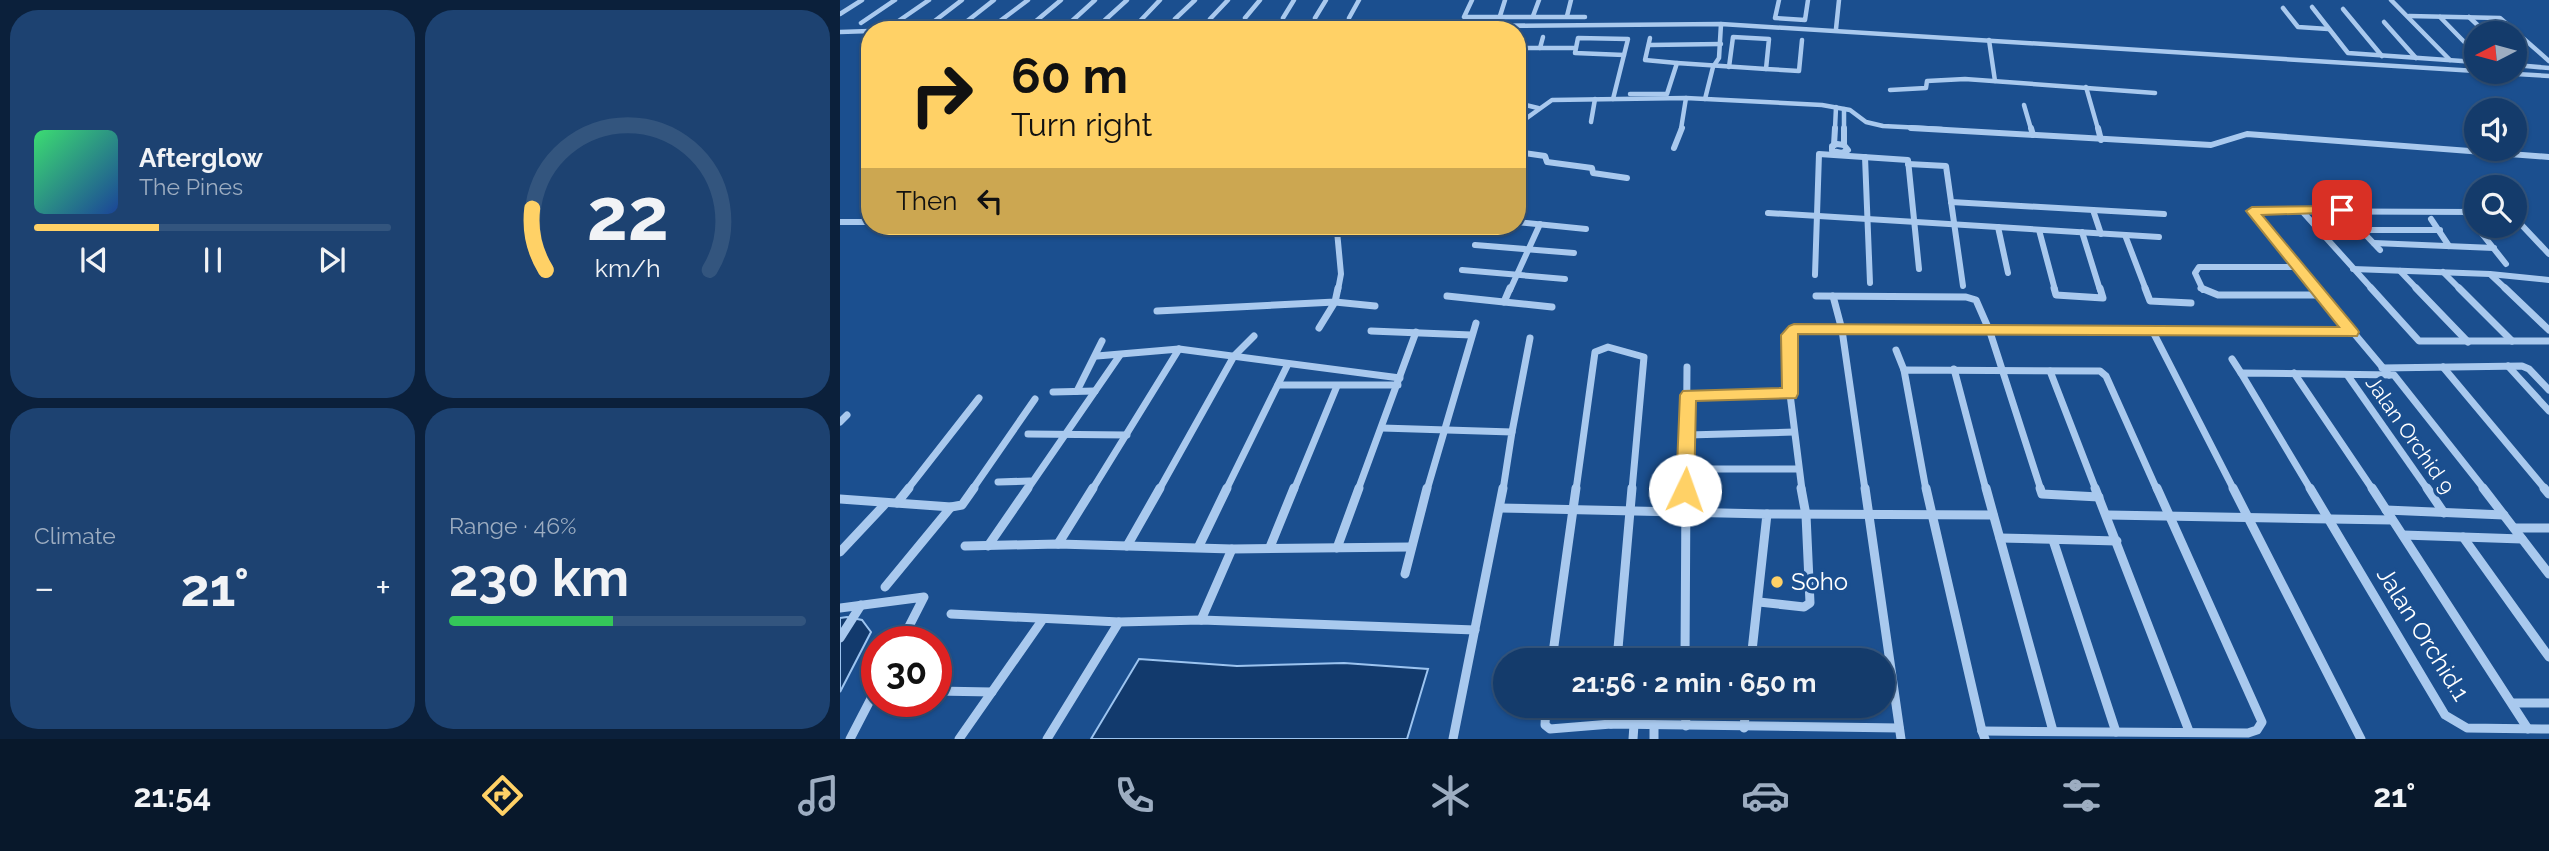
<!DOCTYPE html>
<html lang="en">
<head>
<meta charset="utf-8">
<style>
  :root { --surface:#143b6b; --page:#1d4271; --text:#f1f3f6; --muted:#9dadc1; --line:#33557e; --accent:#ffd166 }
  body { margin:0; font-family:Raleway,sans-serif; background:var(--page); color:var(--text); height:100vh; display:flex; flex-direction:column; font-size:26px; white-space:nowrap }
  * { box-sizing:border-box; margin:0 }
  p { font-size:23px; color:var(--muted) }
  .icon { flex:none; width:38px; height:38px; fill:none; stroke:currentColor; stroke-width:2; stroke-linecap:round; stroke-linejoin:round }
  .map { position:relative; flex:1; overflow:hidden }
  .sheet { display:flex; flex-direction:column; gap:10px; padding:10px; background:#0b203b; width:840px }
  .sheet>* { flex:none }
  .hud { position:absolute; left:21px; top:21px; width:665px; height:214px; border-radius:28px; box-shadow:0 2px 5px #0004,0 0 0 2px var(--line); background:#ffd166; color:#111; overflow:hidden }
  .needle { width:46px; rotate:264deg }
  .buttons { position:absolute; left:1624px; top:21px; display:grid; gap:14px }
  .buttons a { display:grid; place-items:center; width:63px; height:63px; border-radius:50%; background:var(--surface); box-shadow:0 2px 5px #0004,0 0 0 2px var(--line); font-size:35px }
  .speed { position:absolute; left:21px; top:626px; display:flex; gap:14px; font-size:35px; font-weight:700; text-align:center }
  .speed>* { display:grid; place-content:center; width:91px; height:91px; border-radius:50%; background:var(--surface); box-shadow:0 2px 5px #0004,0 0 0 2px var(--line); line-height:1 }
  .speed .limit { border:10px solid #d22; background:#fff; color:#111 }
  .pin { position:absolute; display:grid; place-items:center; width:60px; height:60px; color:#fff; margin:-30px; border-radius:14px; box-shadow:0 4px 10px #0006 }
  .me { position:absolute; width:77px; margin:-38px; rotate:3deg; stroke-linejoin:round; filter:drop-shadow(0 0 5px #0008) }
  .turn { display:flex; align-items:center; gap:24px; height:147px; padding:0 35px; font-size:32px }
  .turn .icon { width:91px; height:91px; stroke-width:2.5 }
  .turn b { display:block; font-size:49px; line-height:60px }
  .then { display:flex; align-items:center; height:66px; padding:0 35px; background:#0003; gap:14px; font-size:26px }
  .big { font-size:52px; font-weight:700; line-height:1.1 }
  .sheet .card { flex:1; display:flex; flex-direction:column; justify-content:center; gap:10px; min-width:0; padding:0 24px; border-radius:28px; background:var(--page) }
  .sheet .dial { align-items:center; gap:0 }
  .dial svg { height:182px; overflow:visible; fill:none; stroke:var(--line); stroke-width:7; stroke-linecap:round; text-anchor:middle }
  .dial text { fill:var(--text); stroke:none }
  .song { display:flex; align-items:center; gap:21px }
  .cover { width:84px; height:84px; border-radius:10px; background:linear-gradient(135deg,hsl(140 70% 55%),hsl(220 70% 35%)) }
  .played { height:7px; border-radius:4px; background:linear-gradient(90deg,var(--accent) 35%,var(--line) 35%) }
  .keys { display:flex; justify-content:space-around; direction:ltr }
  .heat { display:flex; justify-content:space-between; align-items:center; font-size:38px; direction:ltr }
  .charge { height:10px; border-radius:5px; background:linear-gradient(90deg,#34c759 46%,var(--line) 0) }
  .sheet .tiles { flex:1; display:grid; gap:10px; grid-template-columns:repeat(2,1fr) }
  .trip { position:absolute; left:653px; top:648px; width:402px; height:70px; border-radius:35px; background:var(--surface); box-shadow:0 2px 5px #0004,0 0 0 2px var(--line); font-weight:700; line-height:70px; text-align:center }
  .dock { display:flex; height:112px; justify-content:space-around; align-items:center; background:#08182b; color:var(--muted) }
  .dock .icon { width:49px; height:49px }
  .dock .on { color:var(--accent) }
  .dock b { font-size:32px; color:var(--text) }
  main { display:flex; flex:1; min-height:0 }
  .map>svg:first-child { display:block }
  .water { fill:#123a6d; stroke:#9cc4f0; stroke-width:2 }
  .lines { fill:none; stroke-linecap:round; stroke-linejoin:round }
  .minor-far3 { stroke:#a9c9ee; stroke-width:4.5 }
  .minor-far2 { stroke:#a9c9ee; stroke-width:6 }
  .minor-far1 { stroke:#a9c9ee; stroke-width:7 }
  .minor { stroke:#a9c9ee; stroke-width:9 }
  .route { fill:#ffd166; stroke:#a68842; stroke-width:2 }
  .poi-dot { fill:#ffd166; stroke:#1b4f8f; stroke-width:2.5 }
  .labels { text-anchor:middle; stroke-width:7; stroke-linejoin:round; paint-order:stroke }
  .street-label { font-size:21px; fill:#fff; stroke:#1b4f8f }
  .near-poi-label { font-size:24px; fill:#fff; stroke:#1b4f8f; text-anchor:start }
  .near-street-label { font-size:24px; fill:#fff; stroke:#1b4f8f }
</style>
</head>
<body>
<main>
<section class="sheet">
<div class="tiles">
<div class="card">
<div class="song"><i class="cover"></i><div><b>Afterglow</b><p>The Pines</p></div></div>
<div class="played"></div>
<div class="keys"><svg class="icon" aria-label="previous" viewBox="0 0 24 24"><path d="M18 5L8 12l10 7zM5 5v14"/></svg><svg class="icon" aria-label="pause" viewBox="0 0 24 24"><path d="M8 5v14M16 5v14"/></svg><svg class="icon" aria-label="next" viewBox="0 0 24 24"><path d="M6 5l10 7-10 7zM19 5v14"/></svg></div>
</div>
<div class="card dial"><svg viewBox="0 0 100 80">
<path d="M14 69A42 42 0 1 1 86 69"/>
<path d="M14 69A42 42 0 0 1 8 42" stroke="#ffd166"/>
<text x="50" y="56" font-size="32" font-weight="700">22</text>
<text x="50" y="72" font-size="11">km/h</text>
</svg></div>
<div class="card"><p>Climate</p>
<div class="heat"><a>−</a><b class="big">21°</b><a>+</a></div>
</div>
<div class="card"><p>Range · 46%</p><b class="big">230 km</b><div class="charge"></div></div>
</div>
</section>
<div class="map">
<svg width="1709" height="739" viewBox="0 0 1709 739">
  <rect width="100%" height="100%" fill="#1b4f8f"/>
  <!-- water -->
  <g class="water">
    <polygon points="7,617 22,620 31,632 0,692 0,618"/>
    <polygon points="299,659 397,666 504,663 588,669 567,739 251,739"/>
  </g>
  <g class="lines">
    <!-- minor-far3 -->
    <g class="minor-far3">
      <polyline points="632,0 624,17 745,17"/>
      <polyline points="939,0 935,18 965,20 968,0"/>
      <polyline points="1551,0 1610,60"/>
      <polyline points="1472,7 1508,53 1636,62"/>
      <polyline points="1443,8 1458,27 1488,29"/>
      <polyline points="1503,9 1542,56"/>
      <polyline points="0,14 22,0"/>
      <polyline points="660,16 665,0"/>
      <polyline points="693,16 699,0"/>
      <polyline points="727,16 731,0"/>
      <polyline points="1569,16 1660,18 1709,61"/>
      <polyline points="1600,17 1636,54"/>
      <polyline points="1629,17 1646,33"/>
      <polyline points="405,18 420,0"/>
      <polyline points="443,18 454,0"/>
      <polyline points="475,18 486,0"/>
      <polyline points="509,18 519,0"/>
      <polyline points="335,19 355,0"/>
      <polyline points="370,19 388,0"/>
      <polyline points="265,20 287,0"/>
      <polyline points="301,20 320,0"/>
      <polyline points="160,21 188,0"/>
      <polyline points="196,21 221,0"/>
      <polyline points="232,21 255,0"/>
      <polyline points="57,22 89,0"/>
      <polyline points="126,22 154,0"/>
      <polyline points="1544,22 1576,58"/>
      <polyline points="21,23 55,0"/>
      <polyline points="92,23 122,0"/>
      <polyline points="996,29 999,0"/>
      <polyline points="161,30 881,24 1636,71"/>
      <polyline points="0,32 30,31"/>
      <polyline points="703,37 700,48 734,48"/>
      <polygon points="738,38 788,39 784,55 735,53"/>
      <polyline points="810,38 805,60 837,63"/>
      <polyline points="1149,40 1155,81"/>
      <polyline points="809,45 881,44"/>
      <polyline points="677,48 700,48"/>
      <polyline points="1675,65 1709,68"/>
      <polyline points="889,67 893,37 929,39 926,69 959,71 962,40"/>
      <polyline points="1642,72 1709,76"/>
      <polyline points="1246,87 1258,129"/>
      <polyline points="1050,90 1086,88 1087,81 1125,79 1315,93"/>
      <polyline points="790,94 827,94 837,63 926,69"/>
      <polyline points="773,99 784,55"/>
      <polyline points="865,99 873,67 879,58 881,24"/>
      <polyline points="677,103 698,108"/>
      <polyline points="1184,105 1191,129"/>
      <polyline points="1004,109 1004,129"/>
      <polyline points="751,122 755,99"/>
      <polyline points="677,125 712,100 846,98 982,105 1010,110 1026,122 1043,126 1102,129"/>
      <polyline points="841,129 846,98"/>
      <polyline points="995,129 996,107"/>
    </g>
    <!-- minor-far2 -->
    <g class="minor-far2">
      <polyline points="1004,128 1004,145"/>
      <polyline points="1071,128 1371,145 1407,134 1709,157"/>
      <polyline points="1191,128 1193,135"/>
      <polyline points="1258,128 1261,140"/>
      <polygon points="997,144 1004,145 1008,150 1002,153 992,151 992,146"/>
      <polyline points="994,145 995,128"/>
      <polyline points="834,148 842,128"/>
      <polyline points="677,152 705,156 707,162 752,168 753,173 787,178"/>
      <polyline points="1025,157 1030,283"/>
      <polyline points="1068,164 1106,166 1123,286"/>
      <polyline points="677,180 682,181 677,190"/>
      <polyline points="1111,202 1324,214"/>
      <polyline points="1253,210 1261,234"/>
      <polyline points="1461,210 1533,290"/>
      <polyline points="1502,210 1540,250"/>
      <polyline points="1624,211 1666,264"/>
      <polyline points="928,213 1319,237"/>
      <polyline points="1675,218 1709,254"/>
      <polyline points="1591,219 1609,246"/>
      <polyline points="0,222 30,222"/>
      <polyline points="677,222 746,229"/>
      <polyline points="475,226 497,231 501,274 498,290"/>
      <polyline points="1158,227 1168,273"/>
      <polyline points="1199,230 1215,290"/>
      <polyline points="1521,230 1600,230"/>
      <polyline points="1242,232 1260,290"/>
      <polyline points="1285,235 1306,290"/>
      <polyline points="1534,243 1654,248"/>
      <polyline points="635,245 734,253"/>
      <polyline points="1513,269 1650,274 1709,280"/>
      <polyline points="622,270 725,279"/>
      <polyline points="1560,271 1578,290"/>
      <polyline points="1603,272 1621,290"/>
      <polyline points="975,275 979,154 1068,160 1079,269"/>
      <polyline points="1651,275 1667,290"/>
      <polyline points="670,290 700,224"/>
      <polyline points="1363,290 1355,273 1359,267 1459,267"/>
      <polyline points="1478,290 1412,211 1636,212"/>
    </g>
    <!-- minor-far1 -->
    <g class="minor-far1">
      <polyline points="670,288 664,302 712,307"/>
      <polyline points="1214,288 1216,295 1263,298 1260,288"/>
      <polyline points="1305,288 1310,301 1351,303"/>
      <polyline points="1361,288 1378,295 1482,295"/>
      <polyline points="1476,288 1549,375"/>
      <polyline points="1531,288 1579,341 1709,341"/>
      <polyline points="1576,288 1628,342"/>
      <polyline points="1619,288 1672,341"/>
      <polyline points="1665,288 1709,330"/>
      <polyline points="607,296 664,302"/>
      <polyline points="976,296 1126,297 1136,300 1150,332 1201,490"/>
      <polyline points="993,296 1002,330 1025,490"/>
      <polyline points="317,311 495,302 498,288"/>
      <polyline points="479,328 495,302 535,306"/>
      <polyline points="1312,330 1394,490"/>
      <polyline points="531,331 631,335"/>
      <polyline points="1056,350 1064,370"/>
      <polyline points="257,356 339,349 560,378"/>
      <polyline points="1392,359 1401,373"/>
      <polyline points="1668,366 1709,411"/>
      <polyline points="1603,367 1706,490"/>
      <polyline points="1542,368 1682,366 1689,369 1709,390"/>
      <polyline points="1114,369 1146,490"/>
      <polyline points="1210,371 1256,490"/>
      <polyline points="1454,373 1533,490"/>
      <polyline points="1508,376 1588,490"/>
      <polyline points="438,385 558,385"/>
      <polyline points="237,391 262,341"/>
      <polyline points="213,392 255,391"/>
      <polyline points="848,395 950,394"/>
      <polyline points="0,422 7,415"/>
      <polyline points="542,428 672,432 663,490"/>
      <polyline points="672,432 690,338"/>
      <polyline points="188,434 287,435"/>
      <polyline points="848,435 954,432"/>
      <polyline points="846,469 958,469"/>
      <polyline points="158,482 190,481"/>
      <polyline points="67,490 139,398"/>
      <polyline points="132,490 195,399"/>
      <polyline points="187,490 280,355"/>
      <polyline points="252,490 339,349"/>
      <polyline points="319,490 394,356 414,336"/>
      <polyline points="386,490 448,364"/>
      <polyline points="454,490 497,386"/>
      <polyline points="518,490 576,332"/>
      <polyline points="587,490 636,323"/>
      <polyline points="736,490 755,352 768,347 804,357 792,490"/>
      <polyline points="846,490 847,367"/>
      <polyline points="962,490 950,394 948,335 954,329 1511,332"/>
      <polyline points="1086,490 1064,370 1260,371 1266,376 1317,490"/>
      <polyline points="1471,490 1401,373 1554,375 1645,490"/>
    </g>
    <!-- minor -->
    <g class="minor">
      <polyline points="1025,488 1061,739"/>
      <polyline points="1086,488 1142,731"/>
      <polyline points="1146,488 1213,731"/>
      <polyline points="1200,488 1202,494 1259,497"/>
      <polyline points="1255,488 1349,731"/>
      <polyline points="1393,488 1521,739"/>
      <polyline points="1470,488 1605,715 1627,728 1709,729"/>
      <polyline points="1532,488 1688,729"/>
      <polyline points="1587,488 1604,513"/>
      <polyline points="1643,488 1709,574"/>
      <polyline points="1704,488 1709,494"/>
      <polyline points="0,499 111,507 122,505 134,488"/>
      <polyline points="57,503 69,488"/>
      <polyline points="660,508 927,514 911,660"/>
      <polyline points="1546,510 1664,515"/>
      <polyline points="927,514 1153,515"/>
      <polyline points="1268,515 1552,520"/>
      <polyline points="1674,528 1709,528"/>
      <polyline points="1563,535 1682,539"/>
      <polyline points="1623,537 1709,657"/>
      <polyline points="1160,538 1277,541"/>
      <polyline points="1213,540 1276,732"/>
      <polyline points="218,544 253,488"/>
      <polyline points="125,546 218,544 392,549 570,547"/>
      <polyline points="148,546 188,488"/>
      <polyline points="287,546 320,488"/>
      <polyline points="359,546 387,488"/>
      <polyline points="430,547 454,488"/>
      <polyline points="497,548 519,488"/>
      <polyline points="0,552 46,503"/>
      <polyline points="565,574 587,488"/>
      <polyline points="45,587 111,507"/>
      <polyline points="919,602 964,607 970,603 966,515 961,488"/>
      <polyline points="0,608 84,597 61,642"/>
      <polyline points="111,614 279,622 361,620 635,630"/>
      <polyline points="361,620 392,549"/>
      <polyline points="0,638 21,605"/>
      <polyline points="712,660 736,488"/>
      <polyline points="777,660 792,488"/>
      <polyline points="845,660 846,488"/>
      <polyline points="96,691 152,692"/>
      <polyline points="1672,703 1709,703"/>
      <polyline points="706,705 705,725 710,729 771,724 1059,728"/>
      <polyline points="845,705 846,726"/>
      <polyline points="771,724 773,705"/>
      <polyline points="814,725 814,739"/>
      <polyline points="904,728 906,705"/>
      <polyline points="1142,731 1408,733 1417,730 1422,722 1317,488"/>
      <polyline points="1142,731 1145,739"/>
      <polyline points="10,739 37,687"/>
      <polyline points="119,739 203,619"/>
      <polyline points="207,739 279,622"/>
      <polyline points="613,739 663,488"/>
      <polyline points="793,739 794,725"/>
    </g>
  </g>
  <!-- route -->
  <polygon class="route" points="1502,206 1508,210 1506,212 1422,215 1517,329 1519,332 1517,336 958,334 958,394 956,398 856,401 854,490 852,495 839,495 836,490 840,395 843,391 942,388 941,335 949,326 954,324 1499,327 1406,211 1412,207"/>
  <!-- markers -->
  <circle class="poi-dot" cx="937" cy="582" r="7"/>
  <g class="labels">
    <!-- street labels -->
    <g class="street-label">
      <text transform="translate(1570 435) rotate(55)" y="7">Jalan Orchid 9</text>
    </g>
    <!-- near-poi labels -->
    <g class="near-poi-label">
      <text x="951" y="590">Soho</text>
    </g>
    <!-- near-street labels -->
    <g class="near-street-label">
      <text transform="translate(1583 634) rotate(58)" y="8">Jalan Orchid.1</text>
    </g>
  </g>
</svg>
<div class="buttons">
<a><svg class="needle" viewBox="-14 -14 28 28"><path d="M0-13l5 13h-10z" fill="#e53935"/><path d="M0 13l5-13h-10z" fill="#9dadc1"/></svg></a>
<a><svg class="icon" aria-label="sound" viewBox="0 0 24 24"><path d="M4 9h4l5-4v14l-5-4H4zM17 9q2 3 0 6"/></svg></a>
<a><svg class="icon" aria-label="search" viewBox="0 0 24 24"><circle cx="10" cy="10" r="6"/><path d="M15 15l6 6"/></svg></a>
</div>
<div class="speed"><div class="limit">30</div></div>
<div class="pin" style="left:1502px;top:210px;background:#d93025"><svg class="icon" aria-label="arrive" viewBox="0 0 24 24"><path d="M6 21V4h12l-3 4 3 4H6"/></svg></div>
<svg class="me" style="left:845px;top:490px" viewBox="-20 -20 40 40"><circle r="19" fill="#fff"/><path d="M0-13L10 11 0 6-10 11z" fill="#ffd166"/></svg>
<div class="trip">21:56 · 2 min · 650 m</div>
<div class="hud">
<div class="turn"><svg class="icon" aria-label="right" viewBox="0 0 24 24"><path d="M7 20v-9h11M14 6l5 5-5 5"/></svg><div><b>60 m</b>Turn right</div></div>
<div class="then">Then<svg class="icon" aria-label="left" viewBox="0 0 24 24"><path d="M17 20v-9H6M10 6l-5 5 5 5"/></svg></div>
</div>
</div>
</main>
<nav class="dock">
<b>21:54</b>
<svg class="icon on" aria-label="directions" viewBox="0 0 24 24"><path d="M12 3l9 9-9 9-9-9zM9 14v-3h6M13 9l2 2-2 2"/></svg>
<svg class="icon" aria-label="music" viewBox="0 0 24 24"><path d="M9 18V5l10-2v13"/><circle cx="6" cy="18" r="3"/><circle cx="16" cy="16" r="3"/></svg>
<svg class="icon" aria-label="phone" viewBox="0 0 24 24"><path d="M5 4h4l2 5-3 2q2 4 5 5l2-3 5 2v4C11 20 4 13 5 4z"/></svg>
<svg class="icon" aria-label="climate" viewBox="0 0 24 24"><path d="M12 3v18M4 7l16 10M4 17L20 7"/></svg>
<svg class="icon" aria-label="car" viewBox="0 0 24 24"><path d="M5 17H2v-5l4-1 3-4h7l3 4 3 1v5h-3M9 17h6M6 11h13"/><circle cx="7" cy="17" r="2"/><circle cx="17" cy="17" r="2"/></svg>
<svg class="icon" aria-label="filters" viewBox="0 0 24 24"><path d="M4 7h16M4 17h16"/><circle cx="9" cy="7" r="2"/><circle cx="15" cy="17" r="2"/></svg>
<b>21°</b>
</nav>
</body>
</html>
